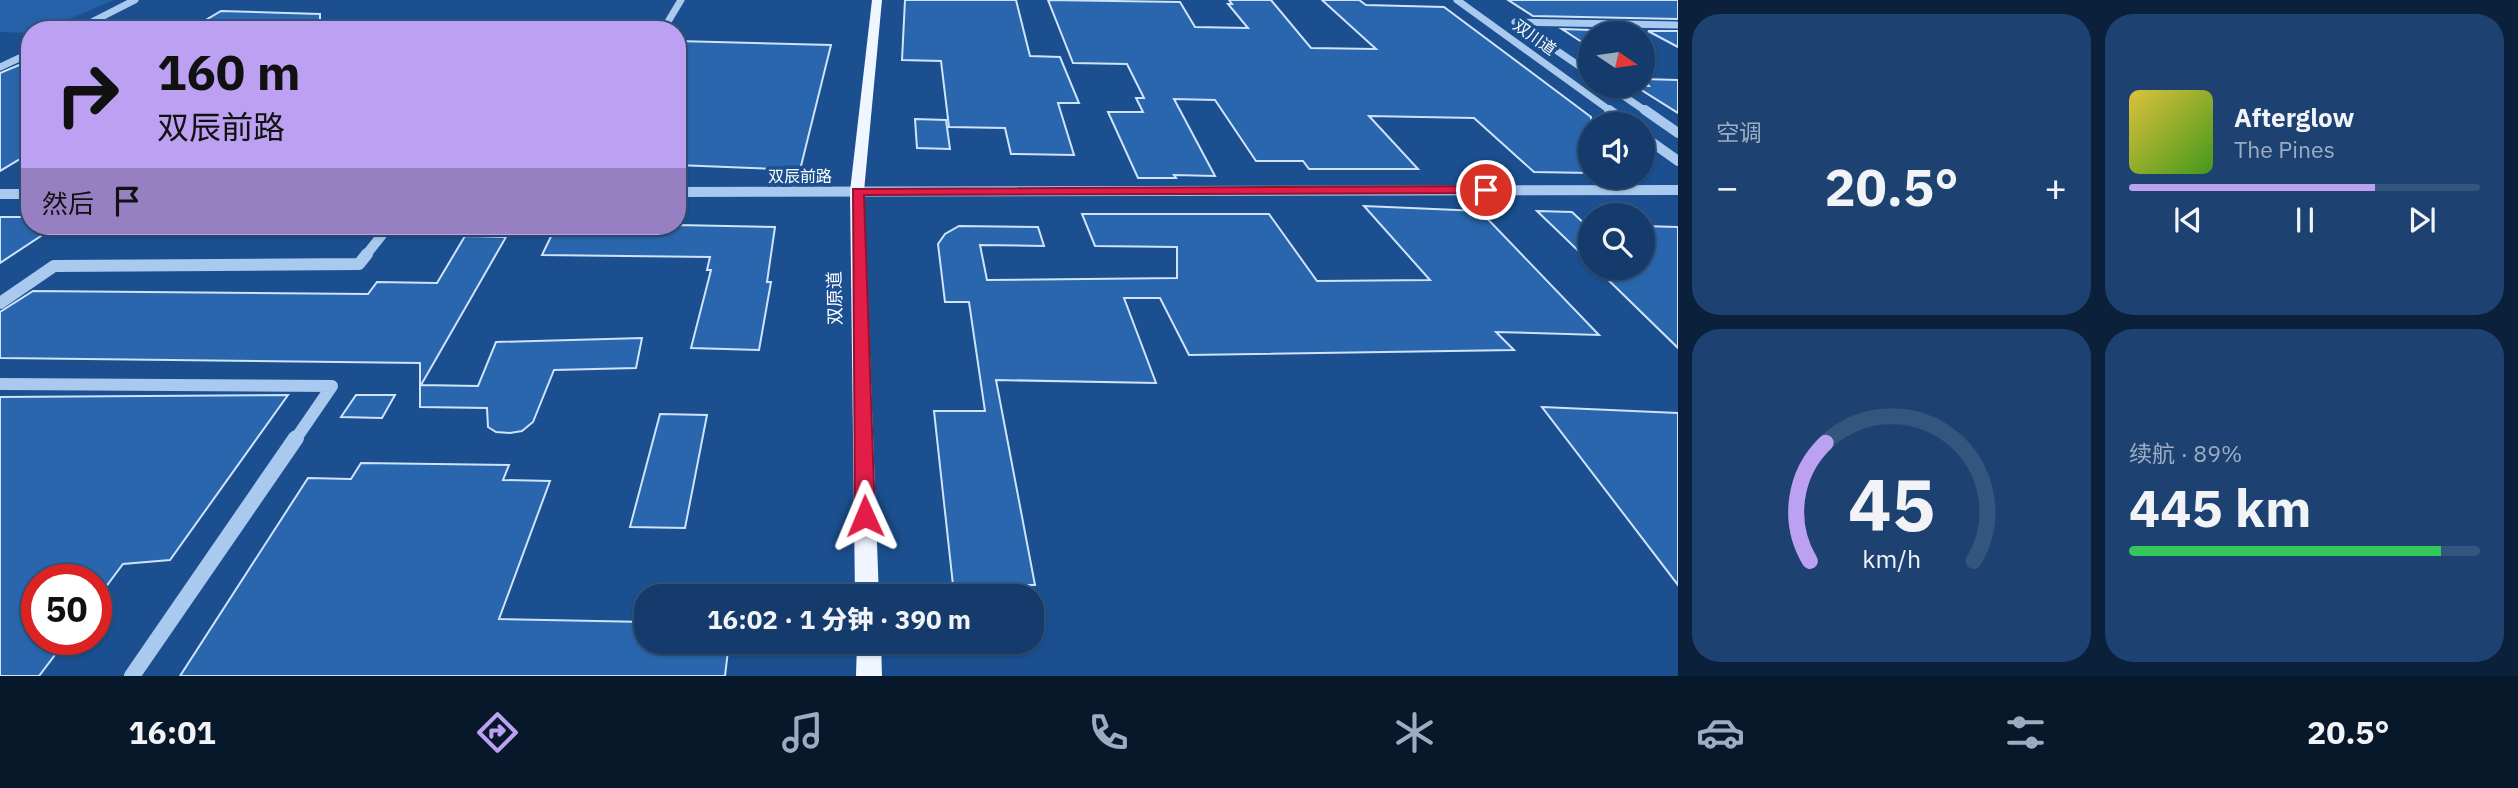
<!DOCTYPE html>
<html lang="zh">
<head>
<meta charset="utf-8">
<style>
  :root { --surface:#143b6b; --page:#1d4271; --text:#f1f3f6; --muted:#9dadc1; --line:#33557e; --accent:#bca0f2 }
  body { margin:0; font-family:"IBM Plex Sans","Noto Sans SC",sans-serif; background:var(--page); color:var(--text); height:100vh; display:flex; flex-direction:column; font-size:26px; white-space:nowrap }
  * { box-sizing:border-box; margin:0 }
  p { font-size:23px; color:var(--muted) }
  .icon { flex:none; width:38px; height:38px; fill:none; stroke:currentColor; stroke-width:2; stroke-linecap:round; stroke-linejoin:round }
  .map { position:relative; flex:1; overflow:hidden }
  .panel { display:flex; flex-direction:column; gap:14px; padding:14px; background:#0b203b; width:840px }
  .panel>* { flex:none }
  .top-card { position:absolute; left:21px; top:21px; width:665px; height:214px; border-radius:28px; box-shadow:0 2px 5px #0004,0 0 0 2px var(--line); background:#bca0f2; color:#111; overflow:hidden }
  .needle { width:46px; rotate:103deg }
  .controls { position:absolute; left:1578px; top:21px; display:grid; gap:14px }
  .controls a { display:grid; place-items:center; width:77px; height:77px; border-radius:50%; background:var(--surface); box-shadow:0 2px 5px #0004,0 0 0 2px var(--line); font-size:35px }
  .speed { position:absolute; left:21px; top:564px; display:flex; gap:14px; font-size:35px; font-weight:700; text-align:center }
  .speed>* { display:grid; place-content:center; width:91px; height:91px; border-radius:50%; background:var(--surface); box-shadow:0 2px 5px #0004,0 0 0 2px var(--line); line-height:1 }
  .speed .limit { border:10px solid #d22; background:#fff; color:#111 }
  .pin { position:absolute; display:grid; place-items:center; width:60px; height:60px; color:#fff; margin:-30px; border:4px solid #fff; border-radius:50%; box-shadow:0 2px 7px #0007 }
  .me { position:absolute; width:77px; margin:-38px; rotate:359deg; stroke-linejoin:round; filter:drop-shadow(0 0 5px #0008) }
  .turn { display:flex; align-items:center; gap:24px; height:147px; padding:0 21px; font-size:32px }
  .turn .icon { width:91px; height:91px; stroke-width:2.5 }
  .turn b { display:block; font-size:49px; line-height:60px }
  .then { display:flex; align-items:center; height:66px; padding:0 21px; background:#0003; gap:14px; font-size:26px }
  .big { font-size:52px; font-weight:800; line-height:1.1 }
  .panel .tile { flex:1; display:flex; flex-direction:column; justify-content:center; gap:10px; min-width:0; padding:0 24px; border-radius:28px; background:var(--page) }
  .panel .dial { align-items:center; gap:0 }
  .dial svg { height:182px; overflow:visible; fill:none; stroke:var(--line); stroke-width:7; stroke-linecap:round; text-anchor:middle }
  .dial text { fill:var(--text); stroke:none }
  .song { display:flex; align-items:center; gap:21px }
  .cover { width:84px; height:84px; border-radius:10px; background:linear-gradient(135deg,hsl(50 70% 55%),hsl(100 70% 35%)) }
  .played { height:7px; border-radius:4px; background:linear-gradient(90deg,var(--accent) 70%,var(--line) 70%) }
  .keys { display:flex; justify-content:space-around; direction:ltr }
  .heat { display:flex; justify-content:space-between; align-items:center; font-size:38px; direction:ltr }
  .charge { height:10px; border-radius:5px; background:linear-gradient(90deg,#34c759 89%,var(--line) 0) }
  .panel .tiles { flex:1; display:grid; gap:14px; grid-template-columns:repeat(2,1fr) }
  .trip { position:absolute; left:634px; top:584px; width:410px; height:70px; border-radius:28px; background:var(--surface); box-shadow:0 2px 5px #0004,0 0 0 2px var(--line); font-weight:800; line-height:70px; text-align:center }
  .tabs { display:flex; height:112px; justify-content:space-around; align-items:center; background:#08182b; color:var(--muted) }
  .tabs .icon { width:49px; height:49px }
  .tabs .selected { color:var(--accent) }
  .tabs b { font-size:32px; color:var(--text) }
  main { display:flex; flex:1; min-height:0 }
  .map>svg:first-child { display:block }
  .green { fill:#2461a8 }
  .building { fill:#2a66ad; stroke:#cfe3fa; stroke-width:2 }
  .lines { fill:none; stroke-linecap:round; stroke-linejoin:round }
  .minor-far3 { stroke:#a9c9ee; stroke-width:7 }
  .minor-far2 { stroke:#a9c9ee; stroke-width:10 }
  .minor-far1 { stroke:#a9c9ee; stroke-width:12 }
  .minor { stroke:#a9c9ee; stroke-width:16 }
  .major { fill:#f0f6ff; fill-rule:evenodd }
  .route { fill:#e11d48; stroke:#92132f; stroke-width:2 }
  .labels { text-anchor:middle; stroke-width:7; stroke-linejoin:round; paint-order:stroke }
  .far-street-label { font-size:16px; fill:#fff; stroke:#1b4f8f }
  .street-label { font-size:18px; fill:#fff; stroke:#1b4f8f }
</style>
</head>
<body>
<main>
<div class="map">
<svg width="1678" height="676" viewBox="0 0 1678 676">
  <rect width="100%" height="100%" fill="#1b4f8f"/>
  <!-- green -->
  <polygon class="green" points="0,0 114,0 43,30 30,30 30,33 0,32"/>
  <!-- building -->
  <g class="building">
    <polygon points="905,0 1016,0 1030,56 1060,57 1079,103 1058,103 1074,155 1011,154 1005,128 949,127 941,61 902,60"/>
    <polygon points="1048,0 1180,2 1195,27 1248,28 1228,4 1232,4 1229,0 1271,0 1311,48 1376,49 1322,0 1359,0 1366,5 1444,7 1591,117 1591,173 1534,172 1474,118 1369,116 1418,169 1309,169 1303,161 1256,161 1215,100 1174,99 1215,176 1174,175 1176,178 1138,178 1108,112 1143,112 1136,98 1144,98 1127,64 1073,63"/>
    <polygon points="1508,0 1678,0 1678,19 1533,16"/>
    <polygon points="221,11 320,14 320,30 189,30"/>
    <polygon points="1562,29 1591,30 1591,48"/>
    <polygon points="1648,31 1678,31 1678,47"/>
    <polygon points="677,41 831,45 800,170 677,165"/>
    <polygon points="19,65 30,65 30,153 0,171 0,73"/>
    <polygon points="1643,79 1678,80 1678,113 1635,86 1649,86"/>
    <polygon points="915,119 946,120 950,149 917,148"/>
    <polygon points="1364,206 1480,211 1599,335 1496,332 1514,350 1189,355 1160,298 1124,298 1156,383 996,380 1035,585 953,585 934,411 985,411 969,302 945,302 938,244 945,234 959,226 1038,227 1044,246 980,245 987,280 1177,278 1177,247 1095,246 1082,214 1269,214 1317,281 1430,280"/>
    <polygon points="1537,211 1572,212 1591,230 1591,263"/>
    <polygon points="0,217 30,217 30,226 56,226 0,263"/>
    <polygon points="677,225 775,227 767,282 771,282 759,350 691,348 711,270 707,270 710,257 542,255 556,226"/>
    <polygon points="1643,226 1678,227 1678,348 1596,268 1643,268"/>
    <polygon points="465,236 506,237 421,385 478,386 496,342 642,338 636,368 554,370 533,422 522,431 510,433 496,432 488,427 487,408 420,407 420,363 0,358 0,312 33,291 368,294 377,282 437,283"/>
    <polygon points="288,395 170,560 123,564 96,600 96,579 37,579 37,639 67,639 39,676 0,676 0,397"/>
    <polygon points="356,395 395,395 382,418 341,417"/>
    <polygon points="1542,407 1678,413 1678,585"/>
    <polygon points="660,414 707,415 685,528 630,527"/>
    <polygon points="361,463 509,465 503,480 550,481 499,619 646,622 646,642 729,642 725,676 180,676 308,478 351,479"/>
  </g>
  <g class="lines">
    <!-- minor-far3 -->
    <g class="minor-far3">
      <polyline points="1457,0 1612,112"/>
      <polyline points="76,30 135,0"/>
      <polyline points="663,30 681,0"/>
      <polyline points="0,67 30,53"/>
      <polyline points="1591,74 1515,22 1678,25"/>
      <polyline points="1609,86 1647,112"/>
    </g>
    <!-- minor-far2 -->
    <g class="minor-far2">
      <polyline points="1609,110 1628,124"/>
      <polyline points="1645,110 1678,133"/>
      <polyline points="1643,136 1678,161"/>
      <polyline points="677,192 1678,190"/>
      <polyline points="0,194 30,194"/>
      <polyline points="366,255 389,226"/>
    </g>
    <!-- minor-far1 -->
    <g class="minor-far1">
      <polyline points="0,303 54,266 359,264 367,254"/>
      <polyline points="0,384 332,386 295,440"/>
    </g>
    <!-- minor -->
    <polyline class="minor" points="132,676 296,438"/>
    <!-- major -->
    <g class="major">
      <polygon points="872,0 882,0 864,191 879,597 855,597 850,191"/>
      <polygon points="857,642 881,642 882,676 856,676"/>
    </g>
  </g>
  <!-- route -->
  <polygon class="route" points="1486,186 1491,187 1491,193 864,195 875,516 872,521 865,523 858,521 855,516 853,189"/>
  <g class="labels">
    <!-- far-street labels -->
    <g class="far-street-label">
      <text transform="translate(1535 37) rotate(36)" y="6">双川道</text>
      <text x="800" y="182">双辰前路</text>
    </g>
    <!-- street labels -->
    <g class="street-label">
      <text transform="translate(835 298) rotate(-91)" y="6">双原道</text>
    </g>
  </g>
</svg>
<div class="controls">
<a><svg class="needle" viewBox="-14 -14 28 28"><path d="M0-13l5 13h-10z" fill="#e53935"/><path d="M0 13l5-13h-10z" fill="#9dadc1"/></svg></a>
<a><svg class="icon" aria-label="sound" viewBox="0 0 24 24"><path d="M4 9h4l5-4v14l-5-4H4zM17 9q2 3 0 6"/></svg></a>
<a><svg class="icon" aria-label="search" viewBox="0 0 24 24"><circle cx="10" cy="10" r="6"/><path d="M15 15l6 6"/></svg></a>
</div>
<div class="speed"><div class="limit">50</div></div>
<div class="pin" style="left:1486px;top:190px;background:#d93025"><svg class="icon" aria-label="arrive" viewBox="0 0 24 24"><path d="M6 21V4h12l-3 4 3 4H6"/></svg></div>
<svg class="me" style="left:865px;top:516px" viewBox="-20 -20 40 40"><path d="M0-17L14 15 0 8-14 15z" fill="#e11d48" stroke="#fff" stroke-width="4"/></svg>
<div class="trip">16:02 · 1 分钟 · 390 m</div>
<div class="top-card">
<div class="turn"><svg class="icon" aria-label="right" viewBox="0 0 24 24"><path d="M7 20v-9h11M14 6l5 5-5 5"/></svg><div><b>160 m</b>双辰前路</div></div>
<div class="then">然后<svg class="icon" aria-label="arrive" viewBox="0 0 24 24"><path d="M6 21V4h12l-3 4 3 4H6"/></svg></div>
</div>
</div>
<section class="panel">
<div class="tiles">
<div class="tile"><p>空调</p>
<div class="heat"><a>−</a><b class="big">20.5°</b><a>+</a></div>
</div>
<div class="tile">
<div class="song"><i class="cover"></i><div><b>Afterglow</b><p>The Pines</p></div></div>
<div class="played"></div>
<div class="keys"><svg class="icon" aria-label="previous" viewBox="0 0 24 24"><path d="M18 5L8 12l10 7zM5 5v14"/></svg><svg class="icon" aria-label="pause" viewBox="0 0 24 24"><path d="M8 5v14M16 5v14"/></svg><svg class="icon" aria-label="next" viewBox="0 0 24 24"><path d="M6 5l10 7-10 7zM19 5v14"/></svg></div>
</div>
<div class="tile dial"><svg viewBox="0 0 100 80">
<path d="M14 69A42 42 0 1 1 86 69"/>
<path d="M14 69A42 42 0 0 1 21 17" stroke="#bca0f2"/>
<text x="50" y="56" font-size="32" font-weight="700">45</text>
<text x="50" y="72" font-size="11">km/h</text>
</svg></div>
<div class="tile"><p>续航 · 89%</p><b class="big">445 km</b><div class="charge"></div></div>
</div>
</section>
</main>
<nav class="tabs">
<b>16:01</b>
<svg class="icon selected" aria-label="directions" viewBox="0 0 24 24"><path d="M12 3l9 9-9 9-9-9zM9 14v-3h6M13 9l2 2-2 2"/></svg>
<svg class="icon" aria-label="music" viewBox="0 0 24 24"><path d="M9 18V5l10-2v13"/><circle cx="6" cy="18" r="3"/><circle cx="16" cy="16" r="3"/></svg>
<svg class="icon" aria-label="phone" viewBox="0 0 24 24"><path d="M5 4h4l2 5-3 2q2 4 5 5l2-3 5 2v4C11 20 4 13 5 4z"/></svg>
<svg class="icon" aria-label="climate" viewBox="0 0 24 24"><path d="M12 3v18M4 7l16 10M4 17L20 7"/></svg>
<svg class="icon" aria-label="car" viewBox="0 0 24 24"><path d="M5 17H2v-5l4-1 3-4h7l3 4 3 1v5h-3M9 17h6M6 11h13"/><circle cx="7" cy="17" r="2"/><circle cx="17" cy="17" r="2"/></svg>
<svg class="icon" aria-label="filters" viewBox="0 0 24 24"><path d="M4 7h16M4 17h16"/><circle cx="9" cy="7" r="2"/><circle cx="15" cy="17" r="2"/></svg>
<b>20.5°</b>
</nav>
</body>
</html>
